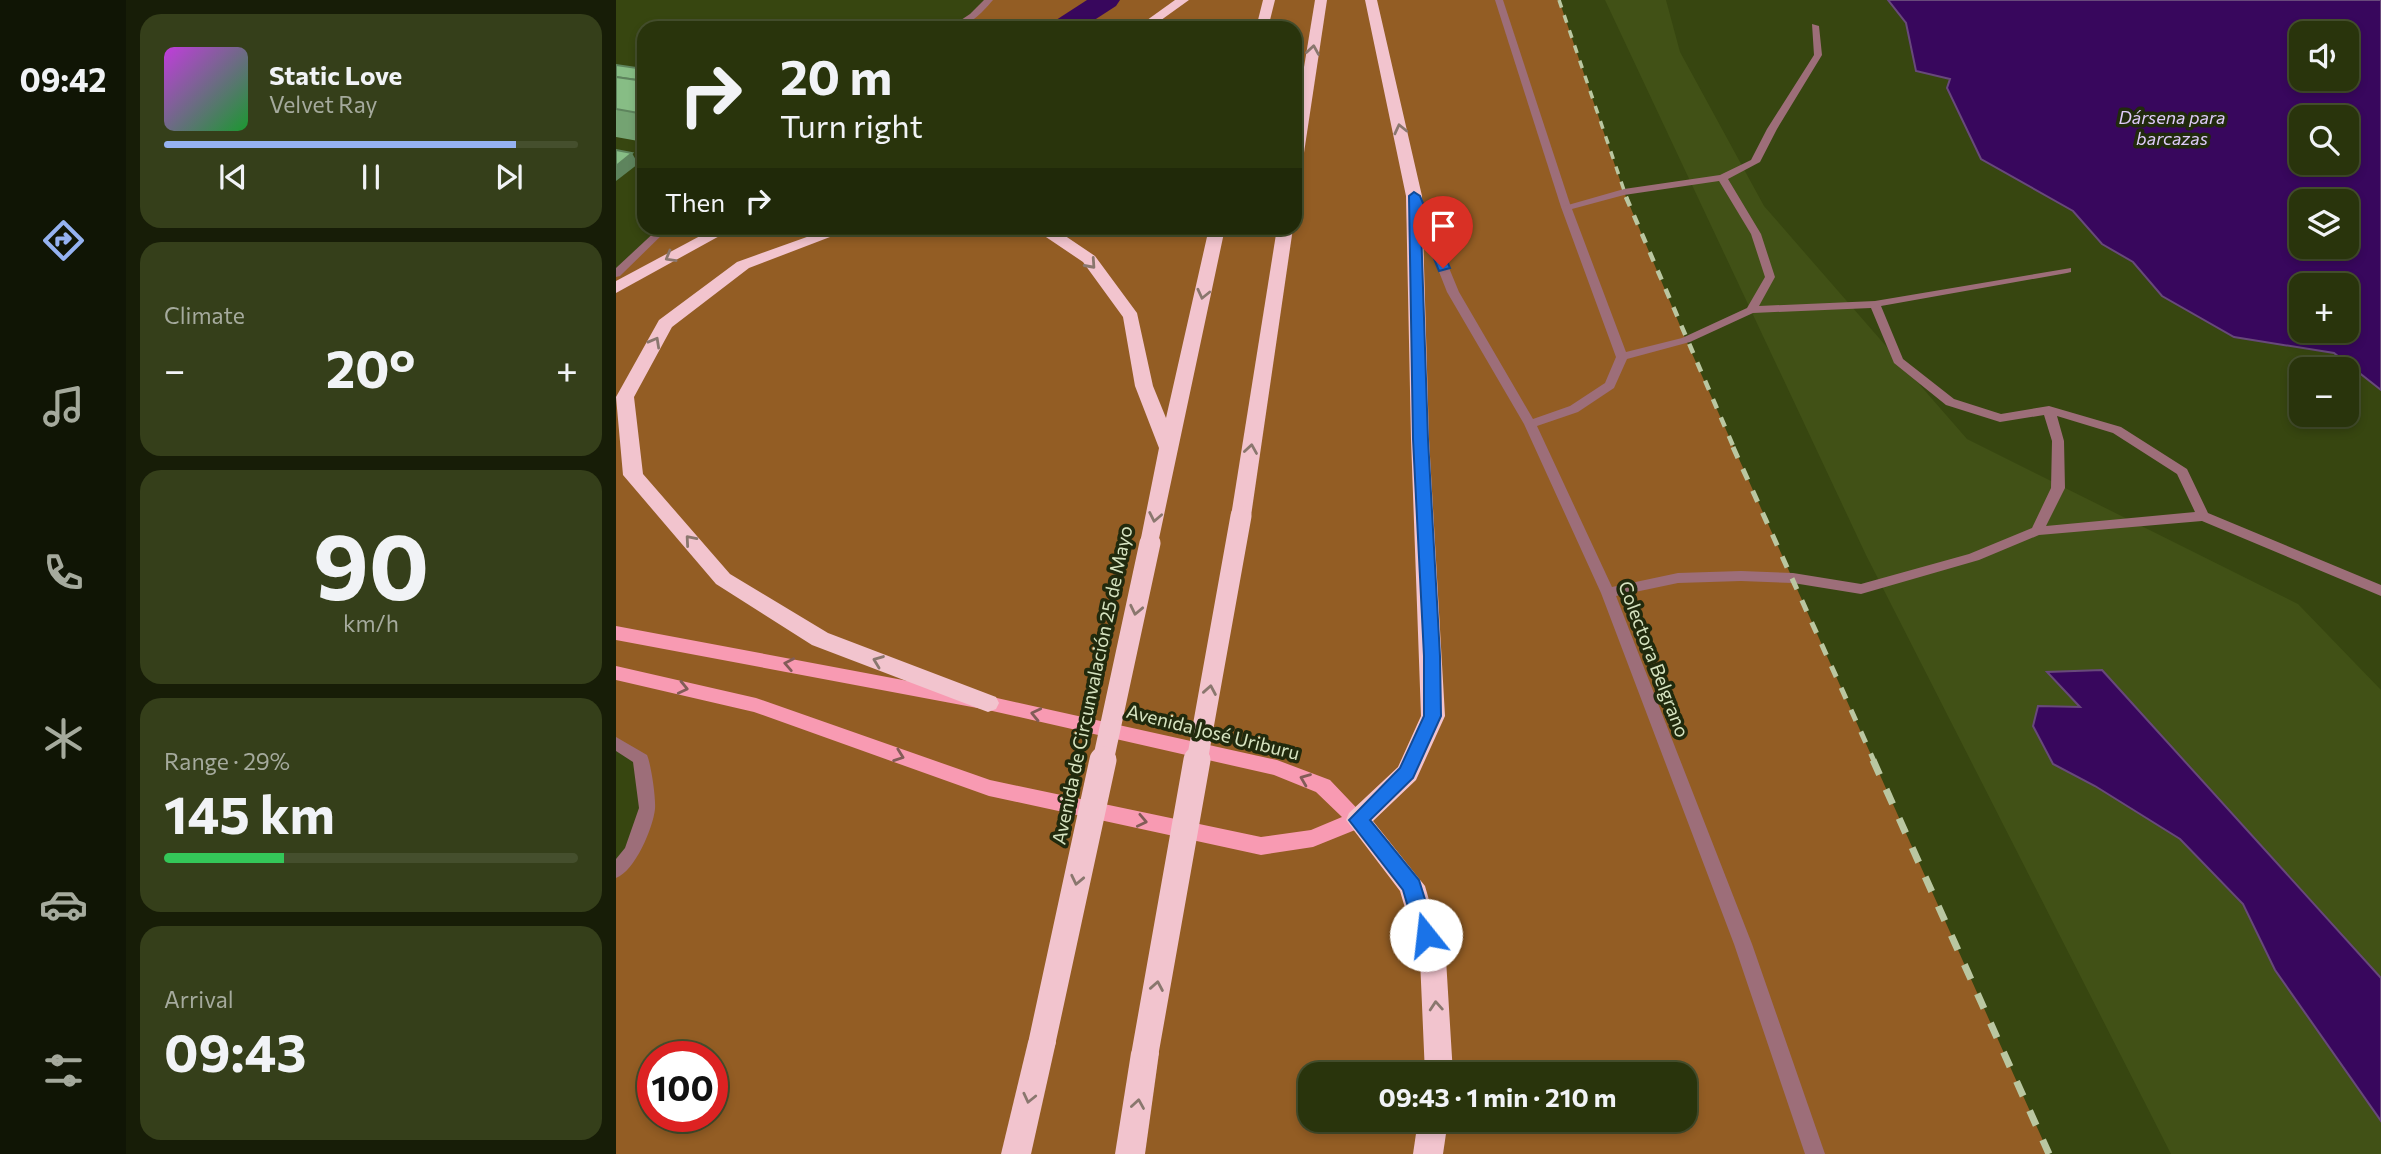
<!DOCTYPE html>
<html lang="en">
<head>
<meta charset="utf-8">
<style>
  :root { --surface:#29340c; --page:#353f1a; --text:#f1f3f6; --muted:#a5aa9d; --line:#454f2d; --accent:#95b2f1 }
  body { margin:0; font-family:Commissioner,sans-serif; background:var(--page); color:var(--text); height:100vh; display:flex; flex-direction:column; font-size:26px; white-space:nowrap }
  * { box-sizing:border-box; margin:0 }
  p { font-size:23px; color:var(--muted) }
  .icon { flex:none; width:38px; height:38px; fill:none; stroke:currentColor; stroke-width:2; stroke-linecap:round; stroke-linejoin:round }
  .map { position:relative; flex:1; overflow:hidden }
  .side { display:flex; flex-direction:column; gap:14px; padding:14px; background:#171d07; width:490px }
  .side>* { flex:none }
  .banner { position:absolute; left:21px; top:21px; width:665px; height:214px; border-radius:21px; box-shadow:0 4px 10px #0003,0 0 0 2px var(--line); background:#29340c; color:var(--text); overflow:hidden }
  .controls { position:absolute; left:1673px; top:21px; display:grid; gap:14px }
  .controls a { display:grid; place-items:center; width:70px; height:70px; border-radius:14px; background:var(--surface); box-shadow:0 4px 10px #0003,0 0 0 2px var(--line); font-size:35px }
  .speed { position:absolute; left:21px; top:1041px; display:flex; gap:14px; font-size:35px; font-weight:700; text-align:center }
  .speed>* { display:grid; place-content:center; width:91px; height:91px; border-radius:50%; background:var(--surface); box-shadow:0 4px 10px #0003,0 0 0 2px var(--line); line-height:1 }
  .speed .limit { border:10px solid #d22; background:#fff; color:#111 }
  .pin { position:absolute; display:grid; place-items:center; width:60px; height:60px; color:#fff; margin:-72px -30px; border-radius:50% 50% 50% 0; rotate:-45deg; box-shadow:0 0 7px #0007 }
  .pin .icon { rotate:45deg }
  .me { position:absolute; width:77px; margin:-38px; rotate:344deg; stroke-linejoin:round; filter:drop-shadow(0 0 5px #0008) }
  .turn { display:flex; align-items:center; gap:24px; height:147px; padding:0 28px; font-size:32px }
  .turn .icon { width:91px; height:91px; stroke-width:2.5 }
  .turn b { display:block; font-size:49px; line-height:60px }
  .then { display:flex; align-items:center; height:66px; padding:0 28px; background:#0003; gap:14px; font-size:26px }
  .big { font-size:52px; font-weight:700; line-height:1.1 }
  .side .card { flex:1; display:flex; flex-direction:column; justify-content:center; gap:10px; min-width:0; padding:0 24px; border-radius:21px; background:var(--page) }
  .side .dial { align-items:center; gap:0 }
  .dial b { font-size:91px; line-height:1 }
  .song { display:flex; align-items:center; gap:21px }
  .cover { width:84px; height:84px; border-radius:10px; background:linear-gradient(135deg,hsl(290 70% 55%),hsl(130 70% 35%)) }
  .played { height:7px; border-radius:4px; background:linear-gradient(90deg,var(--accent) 85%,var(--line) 85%) }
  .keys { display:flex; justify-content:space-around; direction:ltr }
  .heat { display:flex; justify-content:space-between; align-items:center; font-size:38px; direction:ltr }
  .charge { height:10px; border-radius:5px; background:linear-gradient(90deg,#34c759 29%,var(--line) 0) }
  .trip { position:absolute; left:682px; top:1062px; width:399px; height:70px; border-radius:21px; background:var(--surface); box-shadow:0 4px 10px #0003,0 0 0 2px var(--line); font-weight:700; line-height:70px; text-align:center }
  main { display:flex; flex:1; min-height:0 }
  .dock { display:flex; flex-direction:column; width:126px; justify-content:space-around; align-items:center; background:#101505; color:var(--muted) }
  .dock .icon { width:49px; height:49px }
  .dock .active { color:var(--accent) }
  .dock b { font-size:32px; color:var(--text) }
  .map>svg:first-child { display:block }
  .built { fill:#415116 }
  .green { fill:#935d24; fill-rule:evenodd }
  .water { fill:#38075d; stroke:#68497b; stroke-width:2; fill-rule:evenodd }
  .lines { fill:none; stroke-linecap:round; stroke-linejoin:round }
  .canal { fill:#38075d; fill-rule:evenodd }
  .lane { fill:#9d6e79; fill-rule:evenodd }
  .street { fill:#9d6e79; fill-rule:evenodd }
  .primary { fill:#f89ab2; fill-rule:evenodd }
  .highway { fill:#f2c4ce; fill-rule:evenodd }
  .rail-far3 { stroke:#bac7a1; stroke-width:3.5; stroke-dasharray:8 8; stroke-linecap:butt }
  .rail-far2 { stroke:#bac7a1; stroke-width:4.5; stroke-dasharray:10 10; stroke-linecap:butt }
  .rail-far1 { stroke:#bac7a1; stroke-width:5; stroke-dasharray:12 12; stroke-linecap:butt }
  .rail { stroke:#bac7a1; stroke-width:7; stroke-dasharray:16 16; stroke-linecap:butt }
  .highway-bridge-far1 { stroke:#f2c4ce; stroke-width:21 }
  .highway-bridge { stroke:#f2c4ce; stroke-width:27 }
  .wall { fill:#74a372 }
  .shaded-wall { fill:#5e845d }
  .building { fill:#87bd85; stroke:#5e845d; stroke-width:2 }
  .oneway { stroke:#8a776e }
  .oneway2 { stroke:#825c57 }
  .route { fill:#1a73e8; stroke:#114b97; stroke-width:2 }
  .labels { text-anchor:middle; stroke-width:7; stroke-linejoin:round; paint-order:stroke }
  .far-water-label { font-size:18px; font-style:italic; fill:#decbf9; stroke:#212a0d }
  .street-label { font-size:19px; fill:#d7e4c1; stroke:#212a0d }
</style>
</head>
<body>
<main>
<nav class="dock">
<b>09:42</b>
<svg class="icon active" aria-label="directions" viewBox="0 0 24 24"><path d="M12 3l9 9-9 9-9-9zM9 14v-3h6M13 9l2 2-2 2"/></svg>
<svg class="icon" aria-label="music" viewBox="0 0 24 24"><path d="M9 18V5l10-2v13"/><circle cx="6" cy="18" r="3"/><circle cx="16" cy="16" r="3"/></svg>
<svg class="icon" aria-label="phone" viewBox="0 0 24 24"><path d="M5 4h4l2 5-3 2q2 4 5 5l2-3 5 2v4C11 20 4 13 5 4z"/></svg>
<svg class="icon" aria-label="climate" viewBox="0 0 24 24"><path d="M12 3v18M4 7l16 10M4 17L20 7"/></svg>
<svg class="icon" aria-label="car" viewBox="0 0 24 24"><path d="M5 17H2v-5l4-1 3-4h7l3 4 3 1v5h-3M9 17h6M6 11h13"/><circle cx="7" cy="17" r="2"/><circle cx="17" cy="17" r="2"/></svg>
<svg class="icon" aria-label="filters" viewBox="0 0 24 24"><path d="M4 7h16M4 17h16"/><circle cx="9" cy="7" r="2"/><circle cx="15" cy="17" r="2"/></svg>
</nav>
<section class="side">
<div class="card">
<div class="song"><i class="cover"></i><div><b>Static Love</b><p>Velvet Ray</p></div></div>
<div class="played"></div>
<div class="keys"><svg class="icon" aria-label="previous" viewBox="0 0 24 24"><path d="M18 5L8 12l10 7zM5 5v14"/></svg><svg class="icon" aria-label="pause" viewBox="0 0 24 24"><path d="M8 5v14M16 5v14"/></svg><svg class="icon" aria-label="next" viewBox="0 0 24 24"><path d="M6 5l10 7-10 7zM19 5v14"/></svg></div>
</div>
<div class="card"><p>Climate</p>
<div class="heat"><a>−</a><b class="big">20°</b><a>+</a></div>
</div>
<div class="card dial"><b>90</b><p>km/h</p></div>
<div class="card"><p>Range · 29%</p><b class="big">145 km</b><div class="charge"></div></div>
<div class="card"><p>Arrival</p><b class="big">09:43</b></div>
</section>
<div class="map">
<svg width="1765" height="1154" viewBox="0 0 1765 1154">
  <rect width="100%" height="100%" fill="#374610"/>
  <!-- built -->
  <polygon class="built" points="989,0 1050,0 1064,52 1148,206 1351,439 1682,604 1765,690 1765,1154 1555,1154 1250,555"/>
  <!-- green -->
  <path class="green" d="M373 0H943L1008 192 1070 340 1433 1154H0V871L31 808 25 759 0 743V274L48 228H679V28H337L357 16ZM37 1057H96V1116H37ZM695 1074H1069V1120H695Z"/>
  <!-- water -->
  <g class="water">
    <path d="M1272 0H1765V390L1718 353 1618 337 1546 296 1517 262 1486 244 1457 211 1365 159 1331 88 1334 79 1300 71 1290 23ZM1685 33H1731V79H1685ZM1685 117H1731V163H1685ZM1685 201H1731V247H1685ZM1685 285H1731V331H1685Z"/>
    <polygon points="1486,670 1765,978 1765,1121 1659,970 1627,904 1564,839 1479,786 1437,764 1417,726 1422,706 1464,707 1431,672"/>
  </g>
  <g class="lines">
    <!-- canal -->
    <polygon class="canal" points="471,0 504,0 500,6 466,28 433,28 437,22"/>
    <!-- lane -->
    <polygon class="lane" points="879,0 887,0 955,207 954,209 945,207"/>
    <!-- street -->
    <g class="street">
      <path d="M368 0H377C365 14 352 28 333 28L354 14Z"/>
      <path d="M1196 24 1203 26 1206 55 1161 129 1144 162 1112 179 1145 234 1159 277 1143 306 1259 301 1455 268V272L1451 273 1265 306 1287 359 1338 399 1385 414 1433 406 1505 427 1571 469 1592 513 1765 585V596L1586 521 1423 535 1363 560 1245 594 1177 583 1125 581 1062 583 1000 596 1136 944 1209 1154H1189L1118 944 985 593 908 424 831 292 794 198 799 195 804 198 843 292 917 419 954 406 989 383 1000 357 945 207 1008 189 1104 175 1135 160 1151 129 1198 55ZM1103 181 1135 234 1149 277 1131 308 1066 338 1010 352 956 209 1008 195ZM1255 308 1278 363 1330 405 1384 422 1428 415 1436 441 1435 488 1416 528 1353 554 1245 584 1177 573 1125 571 1062 573 996 587 921 426 962 412 998 388 1011 359 1074 342 1137 313ZM1441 416 1497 433 1561 474 1579 512 1430 526 1449 488 1448 441Z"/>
      <polygon points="43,228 53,228 4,276 0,277 0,268"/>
      <path d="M0 737 31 755C35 764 40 798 39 809 37 828 19 871 0 878V859L9 848 23 808 17 762 0 751Z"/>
    </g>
    <!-- primary -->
    <polygon class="primary" points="0,626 372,696 661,760 714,780 752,820 749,826 697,847 645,855 373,796 138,712 0,680 0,666 140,698 374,780 645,837 695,830 726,817 700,792 658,775 372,710 0,640"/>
    <!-- highway -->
    <g class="highway">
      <polygon points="559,0 573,0 534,28 520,28"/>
      <polygon points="647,0 659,0 652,28 640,28"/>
      <polygon points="699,0 711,0 686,166 679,170 679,122"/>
      <polygon points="749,0 761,0 806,196 813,439 829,716 800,780 757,821 809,886 830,959 837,1074 809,1074 804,959 784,891 730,820 733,813 782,767 805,716 795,439 790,196"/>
      <polygon points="99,228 118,228 0,293 0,281"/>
      <polygon points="216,228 252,228 244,233 214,237 133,268 56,327 18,397 27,474 114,574 212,633 380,697 383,703 380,709 372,712 364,709 196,645 100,584 7,475 0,397 43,320 121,262"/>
      <polygon points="411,228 439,229 479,256 521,313 537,386 550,418 593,228 609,228 541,548 527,548 524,543 543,448 519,386 507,317 467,262 427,235 412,231"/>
      <polygon points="661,228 677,228 635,516 632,521 618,521 615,516"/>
      <polygon points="426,1029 436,1033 440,1042 415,1154 385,1154 412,1042 416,1033"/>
      <polygon points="529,1040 539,1044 543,1053 529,1154 499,1154 515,1053 519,1044"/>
      <polygon points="802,1120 832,1120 827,1154 797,1154"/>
    </g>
    <!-- rail-far3 -->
    <polyline class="rail-far3" points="943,0 1011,199"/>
    <!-- rail-far2 -->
    <polyline class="rail-far2" points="1010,197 1118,448"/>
    <!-- rail-far1 -->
    <polyline class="rail-far1" points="1117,447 1258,761"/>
    <!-- rail -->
    <polyline class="rail" points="1257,760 1433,1154"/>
    <!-- highway-bridge-far1 -->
    <g class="highway-bridge-far1">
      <polyline points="487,761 534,543"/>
      <polyline points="581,761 625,516"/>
    </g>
    <!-- highway-bridge -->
    <g class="highway-bridge">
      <polyline points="426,1042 487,760"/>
      <polyline points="529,1053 581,760"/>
    </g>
  </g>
  <!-- wall -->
  <polygon class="wall" points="0,65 28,69 28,142 0,137"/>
  <!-- shaded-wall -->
  <polygon class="shaded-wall" points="16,153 22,164 0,181 0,166"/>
  <!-- building -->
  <g class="building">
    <polygon points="0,65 28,69 28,81 0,77"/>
    <polygon points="0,77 28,81 28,114 0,109"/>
    <polygon points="0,150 16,153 0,166"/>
  </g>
  <!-- one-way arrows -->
  <defs><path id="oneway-chevron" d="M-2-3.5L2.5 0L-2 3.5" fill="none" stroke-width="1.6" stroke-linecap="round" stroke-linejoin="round" transform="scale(1.75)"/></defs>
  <g class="oneway">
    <use href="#oneway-chevron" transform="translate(697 50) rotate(-81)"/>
    <use href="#oneway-chevron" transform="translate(784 129) rotate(-103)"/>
    <use href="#oneway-chevron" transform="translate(54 257) rotate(150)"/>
    <use href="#oneway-chevron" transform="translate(475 264) rotate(48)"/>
    <use href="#oneway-chevron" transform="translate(587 294) rotate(103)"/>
    <use href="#oneway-chevron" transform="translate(39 342) rotate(-61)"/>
    <use href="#oneway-chevron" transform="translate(635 449) rotate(-81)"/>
    <use href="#oneway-chevron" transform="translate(539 517) rotate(101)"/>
    <use href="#oneway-chevron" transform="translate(74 540) rotate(-131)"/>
    <use href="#oneway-chevron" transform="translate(520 610) rotate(102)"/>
    <use href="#oneway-chevron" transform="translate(262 661) rotate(-159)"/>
    <use href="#oneway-chevron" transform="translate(594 690) rotate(-80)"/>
    <use href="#oneway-chevron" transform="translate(461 880) rotate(102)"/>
    <use href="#oneway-chevron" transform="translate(541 986) rotate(-80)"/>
    <use href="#oneway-chevron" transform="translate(820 1006) rotate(-94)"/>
    <use href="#oneway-chevron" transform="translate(413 1098) rotate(103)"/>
    <use href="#oneway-chevron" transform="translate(522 1104) rotate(-81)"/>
  </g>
  <g class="oneway2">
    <use href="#oneway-chevron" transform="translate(173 664) rotate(-169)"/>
    <use href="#oneway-chevron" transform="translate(67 688) rotate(13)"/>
    <use href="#oneway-chevron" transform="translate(420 714) rotate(-167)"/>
    <use href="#oneway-chevron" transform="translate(283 756) rotate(20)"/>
    <use href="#oneway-chevron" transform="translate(689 779) rotate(-158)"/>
    <use href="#oneway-chevron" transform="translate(526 821) rotate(12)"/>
  </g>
  <!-- route -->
  <polygon class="route" points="798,192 804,196 834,268 823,271 805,227 812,439 824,656 825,716 797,778 754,820 803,880 820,935 817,941 810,944 803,941 800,935 787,890 733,820 784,768 808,716 808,656 797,439 793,196"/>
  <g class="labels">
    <!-- far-water labels -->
    <g class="far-water-label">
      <text x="1556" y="124">Dársena para<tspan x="1556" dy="21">barcazas</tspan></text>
    </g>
    <!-- street labels -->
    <g class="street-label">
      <text transform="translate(1038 659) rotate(69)" y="7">Colectora Belgrano</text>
      <text transform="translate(476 685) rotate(-78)" y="7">Avenida de Circunvalación 25 de Mayo</text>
      <text transform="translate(597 732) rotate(14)" y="7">Avenida José Uriburu</text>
    </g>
  </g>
</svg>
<div class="controls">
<a><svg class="icon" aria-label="sound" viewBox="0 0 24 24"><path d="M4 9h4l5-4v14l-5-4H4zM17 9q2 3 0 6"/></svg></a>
<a><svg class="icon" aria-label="search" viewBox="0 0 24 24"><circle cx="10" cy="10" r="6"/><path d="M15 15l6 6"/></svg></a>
<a><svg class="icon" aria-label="layers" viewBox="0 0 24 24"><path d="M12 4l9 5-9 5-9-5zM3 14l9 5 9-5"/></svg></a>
<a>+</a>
<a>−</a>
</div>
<div class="speed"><div class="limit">100</div></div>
<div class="pin" style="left:827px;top:268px;background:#d93025"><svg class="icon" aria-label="arrive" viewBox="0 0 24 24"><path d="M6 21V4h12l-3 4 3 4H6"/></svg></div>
<svg class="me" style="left:810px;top:935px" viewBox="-20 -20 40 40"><circle r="19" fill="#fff"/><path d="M0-13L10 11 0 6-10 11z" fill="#1a73e8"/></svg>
<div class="trip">09:43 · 1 min · 210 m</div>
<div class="banner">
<div class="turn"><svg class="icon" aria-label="right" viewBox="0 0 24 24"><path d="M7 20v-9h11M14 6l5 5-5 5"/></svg><div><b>20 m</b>Turn right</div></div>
<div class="then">Then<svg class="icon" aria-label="right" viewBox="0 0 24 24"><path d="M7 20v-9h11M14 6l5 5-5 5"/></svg></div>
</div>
</div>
</main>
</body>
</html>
